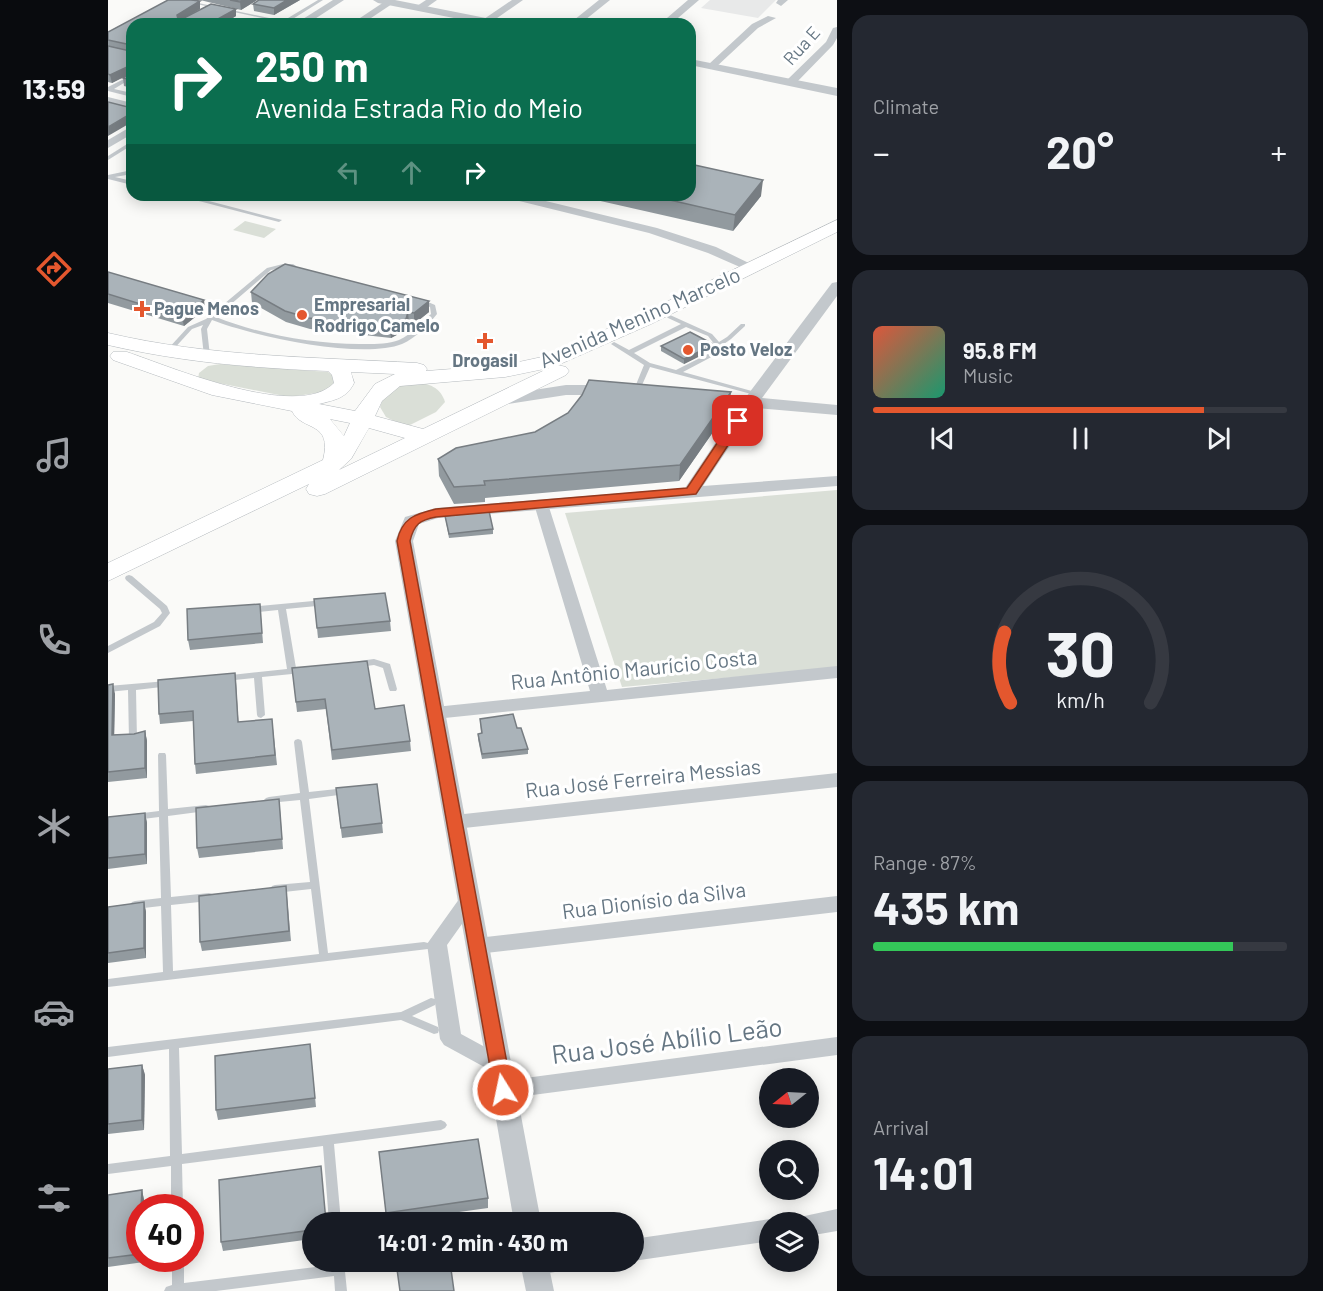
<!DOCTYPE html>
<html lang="en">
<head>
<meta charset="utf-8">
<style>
  :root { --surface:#171b24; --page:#242831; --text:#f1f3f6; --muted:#9ea1a6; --line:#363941; --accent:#e4572e }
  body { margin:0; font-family:Barlow,sans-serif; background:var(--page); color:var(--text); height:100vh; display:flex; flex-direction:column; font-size:22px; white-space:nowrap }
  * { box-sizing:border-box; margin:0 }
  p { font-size:20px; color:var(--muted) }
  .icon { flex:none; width:33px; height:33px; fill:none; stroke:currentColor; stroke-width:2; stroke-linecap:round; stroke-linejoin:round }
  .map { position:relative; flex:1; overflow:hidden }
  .sheet { display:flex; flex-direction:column; gap:15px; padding:15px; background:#0d0f14; width:486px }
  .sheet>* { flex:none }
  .top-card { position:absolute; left:18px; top:18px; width:570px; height:183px; border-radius:18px; box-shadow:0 3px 15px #0003; background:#0b6e4f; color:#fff; overflow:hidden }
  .needle { width:39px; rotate:252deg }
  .controls { position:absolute; left:651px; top:1068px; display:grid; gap:12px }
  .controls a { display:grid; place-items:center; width:60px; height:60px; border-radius:50%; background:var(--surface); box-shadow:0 3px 15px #0003; font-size:30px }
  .speed { position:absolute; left:18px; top:1194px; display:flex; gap:12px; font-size:30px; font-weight:700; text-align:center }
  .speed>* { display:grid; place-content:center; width:78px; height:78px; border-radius:50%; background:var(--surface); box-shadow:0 3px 15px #0003; line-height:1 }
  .speed .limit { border:9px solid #d22; background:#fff; color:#111 }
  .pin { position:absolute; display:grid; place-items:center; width:51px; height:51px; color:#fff; margin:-26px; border-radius:12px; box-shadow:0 3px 9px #0006 }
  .me { position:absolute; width:66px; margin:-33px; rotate:350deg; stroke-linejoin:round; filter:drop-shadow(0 0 4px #0008) }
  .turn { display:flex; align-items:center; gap:21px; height:126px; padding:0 30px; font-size:27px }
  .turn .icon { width:78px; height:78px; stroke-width:2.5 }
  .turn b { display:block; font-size:42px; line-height:51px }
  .lanes { display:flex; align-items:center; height:57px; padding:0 30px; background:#0003; justify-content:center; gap:30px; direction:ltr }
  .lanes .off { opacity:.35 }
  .big { font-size:45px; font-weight:700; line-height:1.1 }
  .sheet .card { flex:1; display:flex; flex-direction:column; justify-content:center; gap:9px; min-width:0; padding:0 21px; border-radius:18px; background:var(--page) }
  .sheet .dial { align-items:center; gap:0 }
  .dial svg { height:156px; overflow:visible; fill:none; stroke:var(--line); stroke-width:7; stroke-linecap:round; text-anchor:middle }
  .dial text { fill:var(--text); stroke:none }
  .song { display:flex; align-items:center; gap:18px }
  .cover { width:72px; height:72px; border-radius:9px; background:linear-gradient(135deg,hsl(10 70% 55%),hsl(160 70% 35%)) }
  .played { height:6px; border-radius:3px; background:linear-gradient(90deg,var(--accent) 80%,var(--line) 80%) }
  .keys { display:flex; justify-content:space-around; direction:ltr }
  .heat { display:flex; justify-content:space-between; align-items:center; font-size:33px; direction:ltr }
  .charge { height:9px; border-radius:4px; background:linear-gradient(90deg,#34c759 87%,var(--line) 0) }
  .trip { position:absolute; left:194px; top:1212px; width:342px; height:60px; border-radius:30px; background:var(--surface); box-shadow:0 3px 15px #0003; font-weight:700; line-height:60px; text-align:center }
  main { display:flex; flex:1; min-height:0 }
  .tab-bar { display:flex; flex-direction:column; width:108px; justify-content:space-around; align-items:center; background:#090b0e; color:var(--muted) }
  .tab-bar .icon { width:42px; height:42px }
  .tab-bar .active { color:var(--accent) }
  .tab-bar b { font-size:27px; color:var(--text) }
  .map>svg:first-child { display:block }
  .built { fill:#e8e9e9 }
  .green { fill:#dadfd7 }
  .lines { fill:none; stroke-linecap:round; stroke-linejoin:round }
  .primary-casing { stroke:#b5babe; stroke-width:1 }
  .service { fill:#c3c8cc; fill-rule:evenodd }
  .minor { fill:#c3c8cc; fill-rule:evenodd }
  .tertiary { fill:#c3c8cc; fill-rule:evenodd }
  .primary { fill:#fff; fill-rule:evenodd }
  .wall { fill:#929a9f }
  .shaded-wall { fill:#777d82 }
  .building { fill:#aab3b9; stroke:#777d82; stroke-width:1.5 }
  .route { fill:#e4572e; stroke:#94391e; stroke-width:1.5 }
  .poi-dot { fill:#e4572e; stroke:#fff; stroke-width:2 }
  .labels { text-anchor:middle; stroke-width:6; stroke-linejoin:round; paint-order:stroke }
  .far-street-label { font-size:18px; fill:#657683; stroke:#fff }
  .far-poi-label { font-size:18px; font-weight:bold; fill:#657683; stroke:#fff; text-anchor:start }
  .street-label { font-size:21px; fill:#657683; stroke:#fff }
  .near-street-label { font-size:26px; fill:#657683; stroke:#fff }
</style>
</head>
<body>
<main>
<nav class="tab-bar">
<b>13:59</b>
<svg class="icon active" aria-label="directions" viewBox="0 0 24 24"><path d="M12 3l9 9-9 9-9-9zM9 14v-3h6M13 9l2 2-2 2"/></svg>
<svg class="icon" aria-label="music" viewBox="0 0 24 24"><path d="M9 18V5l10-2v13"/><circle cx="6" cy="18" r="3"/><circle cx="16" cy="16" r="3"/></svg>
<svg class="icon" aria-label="phone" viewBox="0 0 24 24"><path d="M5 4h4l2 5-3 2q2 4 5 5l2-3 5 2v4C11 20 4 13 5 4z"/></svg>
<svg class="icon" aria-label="climate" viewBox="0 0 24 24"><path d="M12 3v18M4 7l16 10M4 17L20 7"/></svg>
<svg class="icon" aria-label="car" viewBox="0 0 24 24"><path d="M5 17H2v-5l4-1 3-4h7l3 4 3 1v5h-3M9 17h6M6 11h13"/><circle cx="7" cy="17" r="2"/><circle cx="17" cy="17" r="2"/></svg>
<svg class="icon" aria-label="filters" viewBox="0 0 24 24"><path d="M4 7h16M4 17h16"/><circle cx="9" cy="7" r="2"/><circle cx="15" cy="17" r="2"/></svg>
</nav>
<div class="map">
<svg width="729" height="1291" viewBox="0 0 729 1291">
  <rect width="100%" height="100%" fill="#fafaf8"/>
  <!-- built -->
  <polygon class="built" points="602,0 668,0 650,18 593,8"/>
  <!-- green -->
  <g class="green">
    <polygon points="137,221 168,229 156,238 125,230"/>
    <polygon points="112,364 220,372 232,379 223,391 181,397 90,379 91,373 100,366"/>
    <path d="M302 383C318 382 332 386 337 402L328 412 298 427 278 417 272 407C277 391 287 387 302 383Z"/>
    <polygon points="729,490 729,668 514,687 457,513"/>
  </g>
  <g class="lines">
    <!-- primary casing -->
    <g class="primary-casing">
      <path id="primary" d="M729 220V232L543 324 450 365 458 367 461 371 458 375 217 494 209 496 201 494 198 489 201 484 0 581V563L215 460C225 420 194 432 184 411L104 395 5 360 2 356 5 352H19C63 367 190 421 226 383L224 375 220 371C145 368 73 362 0 345V333C102 357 205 357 309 363L316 365 319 369 318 371 397 365 434 357 529 316ZM441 368 315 429 267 416 274 401 292 386 397 377ZM243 372 287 374 267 384 247 411 211 404C227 400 239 398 246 383ZM222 419 242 423 236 436ZM261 428 297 438 231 470 243 459Z"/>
    </g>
    <!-- service -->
    <g class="service">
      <polygon points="210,0 215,0 180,22 182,23 182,24 79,2 81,1 175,21"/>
      <polygon points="24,75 24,78 6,89 24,93 24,97 0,91 0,87"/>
      <polygon points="24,141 24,145 0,160 0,156"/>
      <polygon points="24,170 24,174 7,177 24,181 24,185 0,179 0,175"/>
      <polygon points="68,195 78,195 174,220 171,222"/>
      <path d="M175 264H185L188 266 185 268H175L163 270 108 317C153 335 210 345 258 344 269 344 281 344 291 340 303 335 313 323 323 314L322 307 309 301V299H313L327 305 329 314C320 325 308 338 294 344 253 360 145 336 104 320L99 329 102 356 101 357H97L96 356 93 329 95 325 84 329 63 352H59V350L80 327 98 319 159 268Z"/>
      <path d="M562 315 604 334 611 342 619 337 633 324H637V326L623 339 613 346 611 353 575 372 651 393V395H647L542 367 531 392 530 393H526L525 392 536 365 503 344 506 342 508 343 521 350 573 324 560 318 559 317ZM578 327 600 336 607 345 606 351 568 370 542 363 526 353Z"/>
      <polygon points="21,575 24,576 59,606 62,613 52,626 0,653 0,646 46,622 54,613 52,609 18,580 17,578 18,576"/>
      <polygon points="216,600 220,603 219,605 178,609 188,668 194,667 198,670 194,673 154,677 157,715 153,718 150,717 149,715 146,678 117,681 114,680 113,678 114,676 179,669 170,610 142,613 138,610 142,607"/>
      <polygon points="266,659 282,664 289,689 288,691 282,691 281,689 275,668 266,665 251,667 247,664 251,661"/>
      <polygon points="59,681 63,684 62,686 28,690 29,740 28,742 22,742 21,740 20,690 0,692 0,686"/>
      <polygon points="190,739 193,740 194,742 201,792 238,788 241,789 243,791 241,793 238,794 201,799 220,953 316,942 320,943 321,946 320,949 0,987 0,979 55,972 53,906 27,909 24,908 22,905 24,902 27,901 53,898 51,817 27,820 24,819 22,817 24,815 27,814 51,811 50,755 51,753 57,753 58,755 60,809 98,805 101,806 103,808 101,810 98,811 60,816 63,897 101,893 104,894 106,897 104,900 101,901 63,905 65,971 211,954 203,889 167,893 164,892 162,889 164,886 167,885 202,882 192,800 161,803 158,802 156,800 158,798 161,797 192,793 186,742 187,740"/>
      <polygon points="323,998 327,999 328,1002 327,1005 304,1016 330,1027 331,1030 330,1033 326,1034 293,1020 71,1048 74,1154 333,1120 337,1122 339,1125 337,1128 333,1130 226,1144 233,1222 221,1222 215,1146 74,1164 75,1208 63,1208 63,1166 0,1174 0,1164 62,1156 61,1049 0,1057 0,1047 293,1012"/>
      <polygon points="64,1258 76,1258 76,1283 224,1265 224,1262 236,1262 239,1291 227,1291 226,1276 108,1291 56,1291 58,1287 64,1285"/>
    </g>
    <!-- minor -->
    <g class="minor">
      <polygon points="225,0 236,0 199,24 187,24"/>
      <polygon points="279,0 287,2 254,24 243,24"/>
      <polygon points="318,0 329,0 315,10 309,10 309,6"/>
      <polygon points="404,0 415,0 382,23 376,23 376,19"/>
      <polygon points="491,0 502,0 472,24 461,24"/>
      <polygon points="580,0 591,0 563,24 552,24"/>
      <polygon points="670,0 680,0 673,6 668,3"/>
      <polygon points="352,14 360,16 351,24 340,24"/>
      <polygon points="660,16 668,18 650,28 607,68 601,68 601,64 644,24"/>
      <polygon points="729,27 729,38 725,45 687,84 679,84 679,80 718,42 725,28"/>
      <polygon points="0,97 24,103 24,109 0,103"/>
      <polygon points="24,126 24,134 0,148 0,140"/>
      <polygon points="393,195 413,195 549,228 608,247 651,268 645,272 641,271 600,253 541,233 395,197"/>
      <polygon points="433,500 440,504 499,690 729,666 729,678 327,719 321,717 318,713 321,709 327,707 482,691 426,504"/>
      <polygon points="729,773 729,787 347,829 340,827 338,822 340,817 347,815"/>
      <polygon points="361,892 368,895 371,900 339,945 353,1034 399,1059 402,1066 399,1073 391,1075 336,1045 332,1039 319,944 354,895"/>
      <polygon points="729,896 729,912 369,954 362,952 359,946 362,940 369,938"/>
      <polygon points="729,1037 729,1055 395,1099 387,1097 384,1090 387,1083 395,1081"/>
      <polygon points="729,1209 729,1231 700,1236 700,1222 690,1222 692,1217"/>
      <polygon points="662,1219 670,1222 662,1222 662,1241 525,1261 525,1239"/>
      <polygon points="417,1262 461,1262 457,1270 427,1276 419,1273 415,1265"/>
    </g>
    <!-- tertiary -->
    <g class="tertiary">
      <polygon points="265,0 287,0 393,21 399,24 376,24 270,3"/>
      <polygon points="582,59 729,88 729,96 582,65"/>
      <polygon points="729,282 729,296 654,398 729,405 729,415 647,408 595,486 729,476 729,486 330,518 311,524 305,541 433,1222 406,1222 287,541 297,517 328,508 577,488 632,406 589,401 587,398 589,395 638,397 724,283"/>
      <polygon points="458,385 503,385 511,390 503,395 458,395 393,405 385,400 393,395"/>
      <polygon points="412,1262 440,1262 446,1291 418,1291"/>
    </g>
    <!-- primary -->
    <use href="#primary" class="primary"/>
  </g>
  <!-- wall -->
  <g class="wall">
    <polygon points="60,0 83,0 92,1 92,9 76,18 103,4 128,9 128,16 115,24 24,24 24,88 16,86 15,78 17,76 4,83 0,82 0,32"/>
    <polygon points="92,0 149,0 133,10"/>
    <polygon points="151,0 192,0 166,15 146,11 145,4"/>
    <polygon points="488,195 582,195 653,196 625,231 488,200"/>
    <polygon points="0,272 97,309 76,326 0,303"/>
    <polygon points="143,292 321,301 321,312 306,324 301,323 298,330 283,338 202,329 178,322 144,303"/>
    <polygon points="605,344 604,350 576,364 553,351 553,346"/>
    <polygon points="621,409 571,481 377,498 377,502 346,504 331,476 330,459"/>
    <polygon points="337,516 385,529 385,534 341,538"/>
    <polygon points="206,599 282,621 283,631 210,638"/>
    <polygon points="152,604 155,643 82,650 80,640"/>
    <polygon points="184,668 267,709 302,741 303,751 224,760 218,709 189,712"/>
    <polygon points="127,673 130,722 164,719 169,765 88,774 87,764 85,721 52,724 51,714"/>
    <polygon points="0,685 7,694 6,735 26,734 37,731 39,741 39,778 0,782"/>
    <polygon points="372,719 409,728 420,749 420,754 374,759 370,739 370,734 373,733"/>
    <polygon points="229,798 274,823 275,833 234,838"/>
    <polygon points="172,809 175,849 91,858 89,848"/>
    <polygon points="37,813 39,823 39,864 0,869 0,817"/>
    <polygon points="179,896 183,941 94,951 92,942"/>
    <polygon points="36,902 38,912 38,958 0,963 0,907"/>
    <polygon points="202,1044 208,1107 110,1120 108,1110"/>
    <polygon points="34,1065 37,1075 36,1130 0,1134 0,1069"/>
    <polygon points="272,1161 380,1198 380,1208 279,1222"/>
    <polygon points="34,1190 36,1200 36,1208 32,1208 32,1258 36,1258 36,1262 0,1267 0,1195"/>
    <polygon points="204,1222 204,1239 115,1251 113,1242"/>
  </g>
  <!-- shaded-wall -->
  <g class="shaded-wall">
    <polygon points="136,0 149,0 133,10 132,2"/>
    <polygon points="179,0 192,0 166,15 166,8"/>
    <polygon points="92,1 92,9 70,22 69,15"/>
    <polygon points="128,9 128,16 115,24 101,24"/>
    <polygon points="23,65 24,73 4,83 2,75"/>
    <polygon points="24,113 24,122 0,136 0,127"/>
    <polygon points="655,180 653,196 625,231 627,215"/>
    <polygon points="96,300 97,309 76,326 74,317"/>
    <polygon points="321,301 321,312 306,324 306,313"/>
    <polygon points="300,312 301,323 298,330 283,338 282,327"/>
    <polygon points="605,345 604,350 576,364 576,359"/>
    <polygon points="623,392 621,409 571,481 572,465"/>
    <polygon points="127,673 128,682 131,732 130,722"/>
    <polygon points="5,684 7,694 6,745 4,735"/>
    <polygon points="37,731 39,741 39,778 37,768"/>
    <polygon points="37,813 39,823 39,864 37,854"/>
    <polygon points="36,902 38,912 38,958 36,948"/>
    <polygon points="34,1065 37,1075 36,1130 34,1120"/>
    <polygon points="34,1190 36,1200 36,1208 33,1208"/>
  </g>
  <!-- building -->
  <g class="building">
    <polygon points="60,0 83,0 92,1 69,15 70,19 76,18 103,4 128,9 101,24 24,24 24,47 23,45 0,40 0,32"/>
    <polygon points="122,0 136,0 132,2"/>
    <polygon points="151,0 179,0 166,8 145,4"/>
    <polygon points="0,46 22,51 24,50 24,72 23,65 2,75 0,74"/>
    <polygon points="24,72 24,80 15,78"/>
    <polygon points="0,102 24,108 24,113 0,127"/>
    <polygon points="582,164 655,180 627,215 540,195 582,195"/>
    <polygon points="177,264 321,301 306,313 300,312 298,319 282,327 201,318 177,311 143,292 160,274"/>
    <polygon points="0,272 96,300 74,317 0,294"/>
    <polygon points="582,332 605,344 605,345 576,359 553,346"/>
    <polygon points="481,380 623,392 572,465 376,481 377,485 346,487 330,459 348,448 427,432 460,413 474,395"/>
    <polygon points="381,511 385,529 341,534 337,516"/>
    <polygon points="277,593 282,621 209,628 206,599"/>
    <polygon points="152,604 154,633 80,640 79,609"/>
    <polygon points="259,661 267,709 296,705 302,741 224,750 217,699 188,702 184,668"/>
    <polygon points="127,673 130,722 164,719 167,755 87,764 85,711 51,714 50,680"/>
    <polygon points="5,684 4,735 26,734 37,731 37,768 0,772 0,685"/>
    <polygon points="405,714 409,728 413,728 420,749 374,754 370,734 374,733 372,719"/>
    <polygon points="269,784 274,823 233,828 228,788"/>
    <polygon points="171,799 174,839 89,848 88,808"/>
    <polygon points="37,813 37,854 0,858 0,817"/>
    <polygon points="178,886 181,931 92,942 91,896"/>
    <polygon points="36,902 36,948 0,953 0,907"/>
    <polygon points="202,1044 207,1098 108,1110 107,1056"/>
    <polygon points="34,1065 34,1120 0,1124 0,1069"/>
    <polygon points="370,1139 380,1198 278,1213 271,1152"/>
    <polygon points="213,1166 218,1222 204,1222 204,1230 113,1242 111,1180"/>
    <polygon points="34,1190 33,1208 32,1208 32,1254 0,1258 0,1195"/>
    <polygon points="288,1262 342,1262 346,1291 292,1291"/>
  </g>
  <!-- route -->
  <path class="route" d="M630 417 636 421 588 494 328 517C312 520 306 524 302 541L404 1090 402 1095 395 1098 389 1095 386 1090 289 541C294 518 307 514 328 509L579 488 626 418Z"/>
  <!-- markers -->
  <g class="poi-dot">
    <path d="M31 300h6v6h6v6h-6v6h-6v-6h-6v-6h6z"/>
    <circle cx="194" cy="315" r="6"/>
    <path d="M374 332h6v6h6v6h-6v6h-6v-6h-6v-6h6z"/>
    <circle cx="580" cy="350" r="6"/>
  </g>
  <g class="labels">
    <!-- far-street labels -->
    <g class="far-street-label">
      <text transform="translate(694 46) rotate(-48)" y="6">Rua E</text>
    </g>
    <!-- far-poi labels -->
    <g class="far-poi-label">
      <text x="206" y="311">Empresarial<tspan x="206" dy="21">Rodrigo Camelo</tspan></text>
      <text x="46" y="315">Pague Menos</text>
      <text x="592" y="356">Posto Veloz</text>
      <text x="377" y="367" text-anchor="middle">Drogasil</text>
    </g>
    <!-- street labels -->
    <g class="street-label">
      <text transform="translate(532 318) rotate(-24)" y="7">Avenida Menino Marcelo</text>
      <text transform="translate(526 670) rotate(-6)" y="7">Rua Antônio Maurício Costa</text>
      <text transform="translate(535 779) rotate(-6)" y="7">Rua José Ferreira Messias</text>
      <text transform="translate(546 901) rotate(-7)" y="7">Rua Dionísio da Silva</text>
    </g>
    <!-- near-street labels -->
    <g class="near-street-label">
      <text transform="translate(559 1041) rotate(-7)" y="9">Rua José Abílio Leão</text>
    </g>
  </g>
</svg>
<div class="controls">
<a><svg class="needle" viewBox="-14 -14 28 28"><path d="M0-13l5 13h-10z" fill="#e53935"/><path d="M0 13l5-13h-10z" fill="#9ea1a6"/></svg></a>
<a><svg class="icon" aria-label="search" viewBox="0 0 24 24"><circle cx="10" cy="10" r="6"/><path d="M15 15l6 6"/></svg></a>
<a><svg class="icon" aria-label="layers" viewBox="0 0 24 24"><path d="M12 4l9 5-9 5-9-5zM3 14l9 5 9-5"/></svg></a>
</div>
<div class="speed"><div class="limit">40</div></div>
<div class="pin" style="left:630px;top:421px;background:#d93025"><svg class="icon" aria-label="arrive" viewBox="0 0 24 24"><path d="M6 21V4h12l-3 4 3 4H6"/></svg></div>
<svg class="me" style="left:395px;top:1090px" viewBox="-20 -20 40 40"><circle r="17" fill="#e4572e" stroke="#fff" stroke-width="3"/><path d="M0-11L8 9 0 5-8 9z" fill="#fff"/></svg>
<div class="trip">14:01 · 2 min · 430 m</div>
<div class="top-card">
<div class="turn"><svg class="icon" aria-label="right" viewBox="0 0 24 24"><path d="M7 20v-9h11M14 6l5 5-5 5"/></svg><div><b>250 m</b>Avenida Estrada Rio do Meio</div></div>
<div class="lanes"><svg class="icon off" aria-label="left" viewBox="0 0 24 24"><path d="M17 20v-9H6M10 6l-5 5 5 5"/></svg><svg class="icon off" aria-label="ahead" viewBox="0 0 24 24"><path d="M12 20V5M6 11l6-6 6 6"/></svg><svg class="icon" aria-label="right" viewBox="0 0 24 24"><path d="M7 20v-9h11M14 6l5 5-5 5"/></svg></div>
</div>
</div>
<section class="sheet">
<div class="card"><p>Climate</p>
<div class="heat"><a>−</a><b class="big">20°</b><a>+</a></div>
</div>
<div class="card">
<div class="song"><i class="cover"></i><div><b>95.8 FM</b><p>Music</p></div></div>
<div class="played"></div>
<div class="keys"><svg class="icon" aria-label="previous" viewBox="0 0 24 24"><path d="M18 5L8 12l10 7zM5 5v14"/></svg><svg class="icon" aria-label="pause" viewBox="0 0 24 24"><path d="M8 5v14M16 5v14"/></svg><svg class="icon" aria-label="next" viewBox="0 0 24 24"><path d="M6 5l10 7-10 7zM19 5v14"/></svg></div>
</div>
<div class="card dial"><svg viewBox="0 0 100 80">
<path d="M14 69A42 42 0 1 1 86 69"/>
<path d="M14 69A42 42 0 0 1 11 33" stroke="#e4572e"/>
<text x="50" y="56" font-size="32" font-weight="700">30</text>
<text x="50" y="72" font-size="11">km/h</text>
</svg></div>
<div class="card"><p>Range · 87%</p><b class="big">435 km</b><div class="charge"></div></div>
<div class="card"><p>Arrival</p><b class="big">14:01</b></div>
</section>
</main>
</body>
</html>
